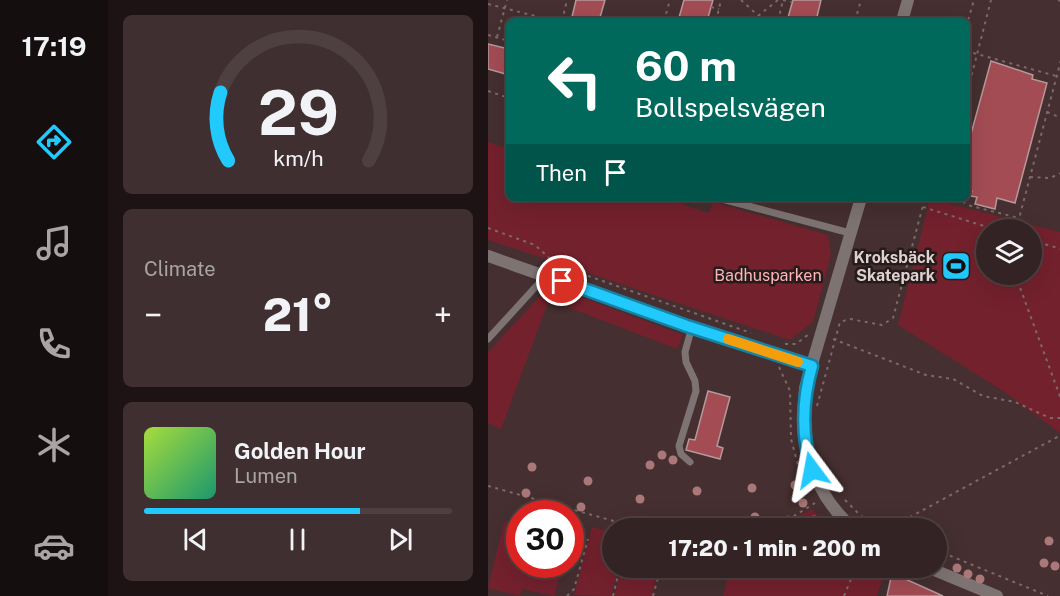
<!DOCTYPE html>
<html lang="en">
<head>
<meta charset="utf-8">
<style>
  :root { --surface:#342324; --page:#3f2f31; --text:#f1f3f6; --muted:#a9a4a6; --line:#4e4041; --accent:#22c9fd }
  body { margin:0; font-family:"Public Sans",sans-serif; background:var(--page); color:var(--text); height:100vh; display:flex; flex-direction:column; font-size:22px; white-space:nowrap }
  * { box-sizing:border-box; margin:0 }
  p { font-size:20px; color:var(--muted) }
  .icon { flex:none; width:33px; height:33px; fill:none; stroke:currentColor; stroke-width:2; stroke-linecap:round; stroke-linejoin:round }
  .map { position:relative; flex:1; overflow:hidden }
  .drawer { display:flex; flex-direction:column; gap:15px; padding:15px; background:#1d1314; width:380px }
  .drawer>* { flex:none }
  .hud { position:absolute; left:18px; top:18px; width:464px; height:183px; border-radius:9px; box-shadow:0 6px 24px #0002,0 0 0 2px var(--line); background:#00695c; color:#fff; overflow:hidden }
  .tools { position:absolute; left:488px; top:219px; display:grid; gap:12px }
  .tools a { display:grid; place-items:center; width:66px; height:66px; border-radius:50%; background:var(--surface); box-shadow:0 6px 24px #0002,0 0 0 2px var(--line); font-size:30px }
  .speed { position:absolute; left:18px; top:500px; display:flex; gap:12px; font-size:30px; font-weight:700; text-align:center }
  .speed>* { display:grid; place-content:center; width:78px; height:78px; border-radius:50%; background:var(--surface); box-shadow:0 6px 24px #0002,0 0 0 2px var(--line); line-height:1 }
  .speed .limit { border:9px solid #d22; background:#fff; color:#111 }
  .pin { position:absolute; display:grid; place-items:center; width:51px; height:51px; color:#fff; margin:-26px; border:3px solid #fff; border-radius:50%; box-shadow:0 2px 6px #0007 }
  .me { position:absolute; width:66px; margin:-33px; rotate:347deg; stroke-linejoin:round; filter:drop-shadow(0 0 4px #0008) }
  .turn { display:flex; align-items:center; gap:21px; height:126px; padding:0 30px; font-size:27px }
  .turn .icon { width:78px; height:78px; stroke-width:2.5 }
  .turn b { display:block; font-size:42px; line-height:51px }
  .then { display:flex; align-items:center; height:57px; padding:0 30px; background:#0003; gap:12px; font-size:22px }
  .big { font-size:45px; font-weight:800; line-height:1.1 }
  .drawer .card { flex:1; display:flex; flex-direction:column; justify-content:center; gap:9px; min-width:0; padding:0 21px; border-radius:9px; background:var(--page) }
  .drawer .dial { align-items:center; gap:0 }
  .dial svg { height:156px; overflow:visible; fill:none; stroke:var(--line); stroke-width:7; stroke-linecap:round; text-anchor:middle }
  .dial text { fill:var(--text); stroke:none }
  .song { display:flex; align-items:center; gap:18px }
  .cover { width:72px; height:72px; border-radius:9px; background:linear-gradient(135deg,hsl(80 70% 55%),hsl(160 70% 35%)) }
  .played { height:6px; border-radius:3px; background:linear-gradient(90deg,var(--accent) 70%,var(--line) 70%) }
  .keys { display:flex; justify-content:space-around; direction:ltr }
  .heat { display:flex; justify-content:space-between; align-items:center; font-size:33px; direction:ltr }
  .trip { position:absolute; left:114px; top:518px; width:345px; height:60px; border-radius:30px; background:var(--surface); box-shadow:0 6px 24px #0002,0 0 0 2px var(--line); font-weight:800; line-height:60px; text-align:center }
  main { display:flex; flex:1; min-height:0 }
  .menu { display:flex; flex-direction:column; width:108px; justify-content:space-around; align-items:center; background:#150e0e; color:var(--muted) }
  .menu .icon { width:42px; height:42px }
  .menu .active { color:var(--accent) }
  .menu b { font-size:27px; color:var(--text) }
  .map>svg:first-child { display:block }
  .green { fill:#73212d; fill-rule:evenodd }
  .building { fill:#a34c54; stroke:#b4999a; stroke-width:1.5 }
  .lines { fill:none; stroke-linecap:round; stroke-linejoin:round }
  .path { stroke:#7c696a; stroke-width:2; stroke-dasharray:3 4.5; stroke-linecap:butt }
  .lane { stroke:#7e7373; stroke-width:7 }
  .street { stroke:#7e7373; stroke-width:12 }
  .tree { fill:#ab787a }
  .route-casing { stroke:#1683a4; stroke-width:15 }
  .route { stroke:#22c9fd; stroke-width:10 }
  .slow { stroke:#f59e0b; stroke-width:10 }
  .labels { text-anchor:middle; stroke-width:5; stroke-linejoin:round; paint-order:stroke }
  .poi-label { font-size:16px; font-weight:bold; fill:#dfd1d1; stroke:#251b1b; text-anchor:end }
  .park-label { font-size:16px; fill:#ffb4b7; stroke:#251b1b }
</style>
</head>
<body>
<main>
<nav class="menu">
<b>17:19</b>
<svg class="icon active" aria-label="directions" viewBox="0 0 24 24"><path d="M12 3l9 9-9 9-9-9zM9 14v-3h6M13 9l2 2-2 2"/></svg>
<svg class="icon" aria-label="music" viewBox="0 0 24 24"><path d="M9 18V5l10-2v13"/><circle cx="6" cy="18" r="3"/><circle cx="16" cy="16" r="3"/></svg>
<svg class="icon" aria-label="phone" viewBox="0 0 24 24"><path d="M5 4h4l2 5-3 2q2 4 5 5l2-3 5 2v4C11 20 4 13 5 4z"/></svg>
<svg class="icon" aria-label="climate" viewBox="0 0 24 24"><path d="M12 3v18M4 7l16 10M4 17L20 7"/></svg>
<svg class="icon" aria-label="car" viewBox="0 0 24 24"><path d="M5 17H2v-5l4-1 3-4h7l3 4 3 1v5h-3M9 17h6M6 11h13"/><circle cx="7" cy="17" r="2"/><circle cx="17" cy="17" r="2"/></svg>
</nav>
<section class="drawer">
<div class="card dial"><svg viewBox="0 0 100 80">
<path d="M14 69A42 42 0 1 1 86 69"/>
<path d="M14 69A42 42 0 0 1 10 34" stroke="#22c9fd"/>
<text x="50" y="56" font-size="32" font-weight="700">29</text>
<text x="50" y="72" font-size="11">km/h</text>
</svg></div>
<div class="card"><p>Climate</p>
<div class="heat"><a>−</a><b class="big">21°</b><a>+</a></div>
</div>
<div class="card">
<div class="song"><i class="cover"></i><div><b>Golden Hour</b><p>Lumen</p></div></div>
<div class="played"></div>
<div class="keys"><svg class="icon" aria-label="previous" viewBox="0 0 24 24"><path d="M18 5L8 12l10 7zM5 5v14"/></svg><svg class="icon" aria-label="pause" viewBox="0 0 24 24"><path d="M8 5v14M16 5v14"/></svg><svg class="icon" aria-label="next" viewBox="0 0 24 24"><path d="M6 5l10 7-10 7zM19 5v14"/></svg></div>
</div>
</section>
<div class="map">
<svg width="573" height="596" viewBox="0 0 573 596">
  <rect width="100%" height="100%" fill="#452f30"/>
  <!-- green -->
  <g class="green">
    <polygon points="0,142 21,149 21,198 174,198 221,213 225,202 340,235 343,255 325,322 302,340 0,240"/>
    <path d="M442 199 572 232V433L515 391 410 325ZM498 230H543V274H498Z"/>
    <polygon points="66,287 195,335 189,349 61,300 13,429 0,423 0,352 56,292"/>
    <polygon points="324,509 340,528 203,526 308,517"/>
    <polygon points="16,522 31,526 32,564 75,564 66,596 34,589 32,596 0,588"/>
    <polygon points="104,527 124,532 124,567 131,567 123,596 86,595"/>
    <polygon points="134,567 171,567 164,596 126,596"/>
    <polygon points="242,567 394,567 397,569 389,596 235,596"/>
  </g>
  <!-- building -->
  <g class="building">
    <polygon points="88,0 117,0 111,21 84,17"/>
    <polygon points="196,0 225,0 219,21 190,21"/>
    <polygon points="305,0 333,0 328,21 299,21"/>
    <polygon points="0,44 21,49 21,75 0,69"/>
    <polygon points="503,61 545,75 544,79 559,83 527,203 509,198 507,209 487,204 489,197 482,196 484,191 478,190 478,152"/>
    <polygon points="220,391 242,397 229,446 235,448 232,459 198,450 201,439 207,440"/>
    <polygon points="404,573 455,596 399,596"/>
  </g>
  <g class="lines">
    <!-- path -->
    <g class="path">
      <polyline points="253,0 276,21"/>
      <polyline points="295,0 304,2"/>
      <polyline points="570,0 573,1"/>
      <polyline points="0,4 67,21"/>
      <polyline points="223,7 231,9"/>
      <polyline points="270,16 290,0"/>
      <polyline points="44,21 46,14"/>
      <polyline points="74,21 79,0"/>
      <polyline points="176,21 182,0"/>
      <polyline points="228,21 233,0"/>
      <polyline points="290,21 295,0"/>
      <polyline points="367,21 373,0"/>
      <polyline points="478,27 486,0"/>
      <polyline points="0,35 21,41"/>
      <polyline points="9,37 19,0"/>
      <polyline points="478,51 568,76"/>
      <polyline points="0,91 21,98"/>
      <polyline points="478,97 503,0"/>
      <polyline points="559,112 573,118"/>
      <polyline points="542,177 562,178 573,173"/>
      <polyline points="468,198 483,206 531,218"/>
      <polyline points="435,207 509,230"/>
      <polyline points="0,228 47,245 69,265 263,333"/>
      <polyline points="528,230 573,60"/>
      <polyline points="543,240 573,249"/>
      <polyline points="527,274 573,399"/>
      <polyline points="345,339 438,375 465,379 495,396 527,402 562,418 573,418"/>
      <polyline points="297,344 308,344 321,334"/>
      <polyline points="291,367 302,391 303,439 311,469"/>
      <polyline points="329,406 352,322 362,319 394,325 405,318 437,198"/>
      <polyline points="0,486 151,528"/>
      <polyline points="357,500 373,516 396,528"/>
      <polyline points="171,528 306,516 327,503"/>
      <polyline points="402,528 573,435"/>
      <polyline points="448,550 560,596"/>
      <polyline points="409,567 431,576"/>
      <polyline points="79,596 86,589 100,539"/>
      <polyline points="125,596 132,567"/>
      <polyline points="165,596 173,567"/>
      <polyline points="356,596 368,567"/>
    </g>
    <!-- lane -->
    <g class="lane">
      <polyline points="230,198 362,233"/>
      <polyline points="0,339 52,282 55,275"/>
      <polyline points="202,462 193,454 191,446 208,391 207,381 198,362 197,352 204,327"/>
    </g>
    <!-- street -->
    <g class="street">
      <polyline points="414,21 420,0"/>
      <polyline points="0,256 199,326 324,366"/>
      <path d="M365 528C322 491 313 443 317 388L373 198"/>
      <polyline points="439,567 509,596"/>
    </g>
  </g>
  <!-- trees -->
  <g class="tree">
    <circle cx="174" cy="455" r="4.5"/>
    <circle cx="185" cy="460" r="4.5"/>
    <circle cx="162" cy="465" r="4.5"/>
    <circle cx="44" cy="467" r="4.5"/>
    <circle cx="100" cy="481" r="4.5"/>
    <circle cx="307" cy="485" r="4.5"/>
    <circle cx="264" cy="488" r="4.5"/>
    <circle cx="209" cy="491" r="4.5"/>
    <circle cx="38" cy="493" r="4.5"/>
    <circle cx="152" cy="499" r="4.5"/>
    <circle cx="315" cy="503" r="4.5"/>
    <circle cx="93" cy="507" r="4.5"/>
    <circle cx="267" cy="517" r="4.5"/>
    <circle cx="326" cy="520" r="4.5"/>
    <circle cx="212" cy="522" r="4.5"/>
    <circle cx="317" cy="522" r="4.5"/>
    <circle cx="561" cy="541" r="4.5"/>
    <circle cx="556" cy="563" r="4.5"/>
    <circle cx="567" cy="566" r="4.5"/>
    <circle cx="469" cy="568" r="4.5"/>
    <circle cx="480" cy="574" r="4.5"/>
    <circle cx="492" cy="579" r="4.5"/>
  </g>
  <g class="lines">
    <!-- route casing -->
    <g class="route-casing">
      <path id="route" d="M74 281 199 326 324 366C314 401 313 435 324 470"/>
    </g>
    <!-- route -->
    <use href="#route" class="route"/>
    <!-- slow -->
    <polyline class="slow" points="240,339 310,362"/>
  </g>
  <!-- icons -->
  <defs>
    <g id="stadium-square" transform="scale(1.5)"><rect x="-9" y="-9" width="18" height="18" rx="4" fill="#22c9fd" stroke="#251b1b"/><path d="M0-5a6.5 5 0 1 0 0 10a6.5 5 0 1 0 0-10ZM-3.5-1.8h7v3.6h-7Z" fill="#111"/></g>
  </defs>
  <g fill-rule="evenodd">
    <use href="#stadium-square" x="468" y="266"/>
  </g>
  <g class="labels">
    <!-- poi labels -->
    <g class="poi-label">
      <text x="447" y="263">Kroksbäck<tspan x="447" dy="18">Skatepark</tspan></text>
    </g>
    <!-- park labels -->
    <g class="park-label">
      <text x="280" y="281">Badhusparken</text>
    </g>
  </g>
</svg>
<div class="tools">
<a><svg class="icon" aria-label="layers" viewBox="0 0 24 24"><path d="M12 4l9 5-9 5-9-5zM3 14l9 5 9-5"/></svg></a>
</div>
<div class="speed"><div class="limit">30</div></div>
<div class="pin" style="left:74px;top:281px;background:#d93025"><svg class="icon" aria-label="arrive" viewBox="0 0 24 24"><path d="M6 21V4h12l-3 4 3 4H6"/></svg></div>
<svg class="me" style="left:324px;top:470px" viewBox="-20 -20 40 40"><path d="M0-17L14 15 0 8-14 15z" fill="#22c9fd" stroke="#fff" stroke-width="4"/></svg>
<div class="trip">17:20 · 1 min · 200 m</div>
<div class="hud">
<div class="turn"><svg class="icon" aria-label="left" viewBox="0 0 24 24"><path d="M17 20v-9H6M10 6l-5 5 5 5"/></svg><div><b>60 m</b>Bollspelsvägen</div></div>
<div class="then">Then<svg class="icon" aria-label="arrive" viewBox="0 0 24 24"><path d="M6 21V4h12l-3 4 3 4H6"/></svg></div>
</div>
</div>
</main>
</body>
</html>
